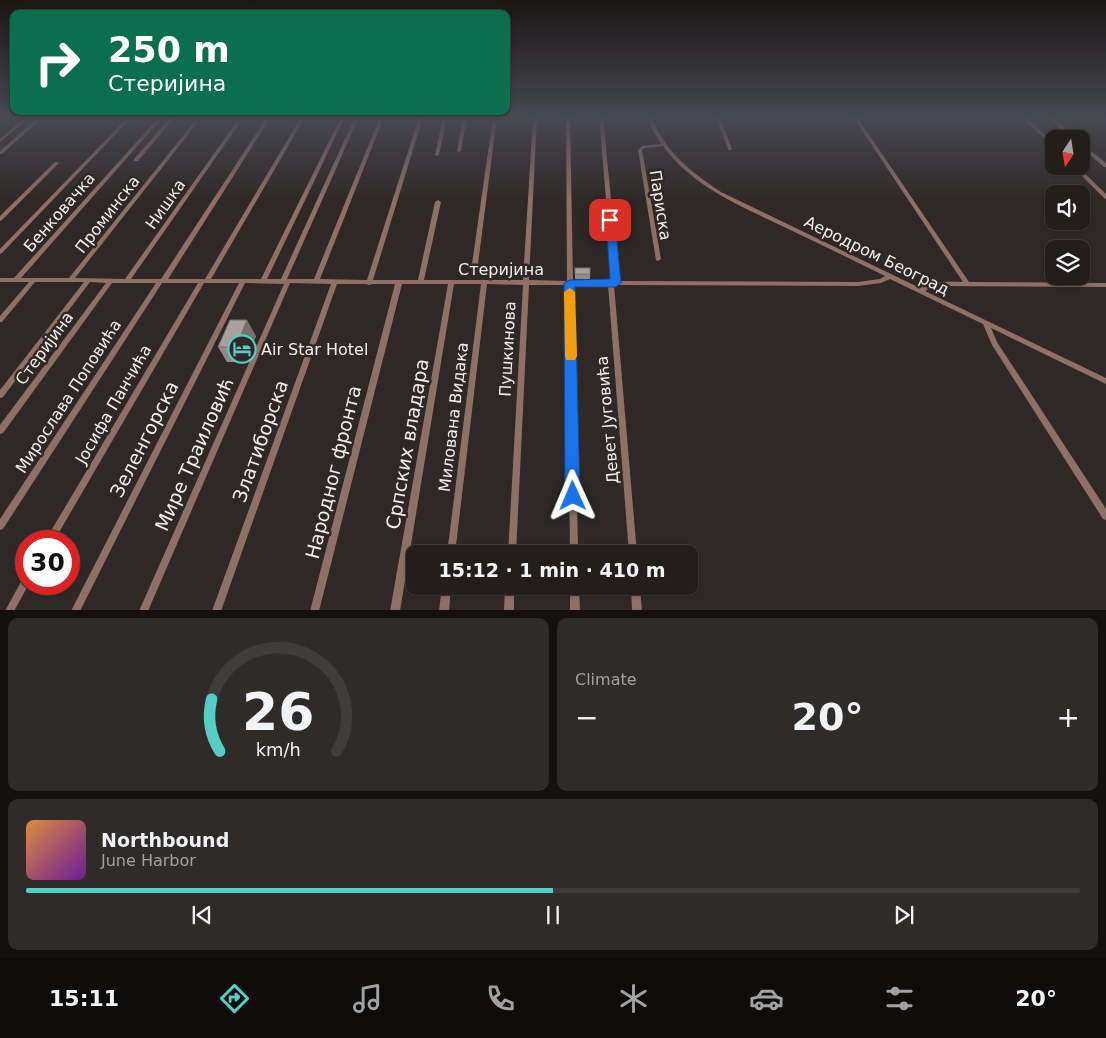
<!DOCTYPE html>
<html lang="en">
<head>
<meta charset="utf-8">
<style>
  :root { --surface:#231e1c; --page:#2f2b29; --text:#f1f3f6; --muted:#a3a2a3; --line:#403c3b; --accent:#55cec5 }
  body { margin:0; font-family:"DejaVu Sans",sans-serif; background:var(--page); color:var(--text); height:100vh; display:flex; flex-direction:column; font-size:19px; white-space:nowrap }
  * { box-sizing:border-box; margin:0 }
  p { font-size:16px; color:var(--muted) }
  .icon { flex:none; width:28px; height:28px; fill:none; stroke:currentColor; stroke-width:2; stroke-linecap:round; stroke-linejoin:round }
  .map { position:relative; height:610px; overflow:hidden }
  .details { display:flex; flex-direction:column; gap:8px; padding:8px; background:#13100f; flex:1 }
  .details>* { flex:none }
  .banner { position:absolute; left:10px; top:10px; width:500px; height:105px; border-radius:10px; box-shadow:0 1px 4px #0004,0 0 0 1px var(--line); background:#0b6e4f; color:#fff; overflow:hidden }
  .needle { width:32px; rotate:192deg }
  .buttons { position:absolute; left:1045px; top:130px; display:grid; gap:10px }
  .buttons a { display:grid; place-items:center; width:45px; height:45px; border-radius:10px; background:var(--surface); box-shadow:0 1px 4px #0004,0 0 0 1px var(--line); font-size:25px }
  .speed { position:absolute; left:15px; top:530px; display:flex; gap:10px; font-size:25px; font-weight:700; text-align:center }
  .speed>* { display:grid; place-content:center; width:65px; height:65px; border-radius:50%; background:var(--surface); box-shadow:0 1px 4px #0004,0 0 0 1px var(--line); line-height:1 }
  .speed .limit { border:8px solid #d22; background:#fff; color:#111 }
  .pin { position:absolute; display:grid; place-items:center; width:42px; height:42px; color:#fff; margin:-21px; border-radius:10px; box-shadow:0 2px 8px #0006 }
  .me { position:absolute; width:55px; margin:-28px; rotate:359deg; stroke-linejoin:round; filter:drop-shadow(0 0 4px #0008) }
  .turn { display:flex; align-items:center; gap:18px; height:105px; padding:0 15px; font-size:22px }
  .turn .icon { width:65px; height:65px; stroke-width:2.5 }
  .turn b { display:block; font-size:35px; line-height:42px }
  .big { font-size:38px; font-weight:700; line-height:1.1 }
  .details .tile { flex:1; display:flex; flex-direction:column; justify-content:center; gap:8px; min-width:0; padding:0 18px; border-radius:10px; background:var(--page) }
  .details .dial { align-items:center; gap:0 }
  .dial svg { height:130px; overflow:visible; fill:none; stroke:var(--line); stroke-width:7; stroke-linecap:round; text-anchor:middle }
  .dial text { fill:var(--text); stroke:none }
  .song { display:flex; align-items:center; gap:15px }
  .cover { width:60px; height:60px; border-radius:8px; background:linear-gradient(135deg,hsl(30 70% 55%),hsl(280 70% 35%)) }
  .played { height:5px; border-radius:2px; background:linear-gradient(90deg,var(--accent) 50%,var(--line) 50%) }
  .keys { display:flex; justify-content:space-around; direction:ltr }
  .heat { display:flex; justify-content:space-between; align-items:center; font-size:28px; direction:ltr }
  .details .tiles { flex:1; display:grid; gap:8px; grid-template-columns:1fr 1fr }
  .tile:last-child { grid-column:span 2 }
  .trip { position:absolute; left:406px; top:545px; width:292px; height:50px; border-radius:10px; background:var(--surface); box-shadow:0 1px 4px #0004,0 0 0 1px var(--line); font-weight:700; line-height:50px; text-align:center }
  .menu { display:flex; height:80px; justify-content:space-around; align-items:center; background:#0e0c0b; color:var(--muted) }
  .menu .icon { width:35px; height:35px }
  .menu .on { color:var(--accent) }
  .menu b { font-size:22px; color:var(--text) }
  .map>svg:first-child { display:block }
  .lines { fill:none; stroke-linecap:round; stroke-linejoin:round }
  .minor { fill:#8f7066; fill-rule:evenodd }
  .wall { fill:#918a88 }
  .shaded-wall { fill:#76716f }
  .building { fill:#a9a19e; stroke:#76716f }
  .route { fill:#1a73e8; stroke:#114b97 }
  .slow { fill:#f59e0b }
  .labels { text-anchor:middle; stroke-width:5; stroke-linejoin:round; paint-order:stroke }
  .street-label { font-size:16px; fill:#f3efed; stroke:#2f2826 }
  .poi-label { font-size:16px; fill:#f3efed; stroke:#2f2826; text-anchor:start }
  .near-street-label { font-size:19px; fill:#f3efed; stroke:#2f2826 }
</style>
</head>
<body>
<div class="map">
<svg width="1106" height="611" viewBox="0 0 1106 611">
  <rect width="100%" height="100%" fill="#2f2826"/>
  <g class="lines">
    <!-- minor -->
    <g class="minor">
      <polygon points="26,117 30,117 0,142 0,139"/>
      <polygon points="39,117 43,117 2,154 0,154 0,151"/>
      <polygon points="128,117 132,117 2,253 0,254 0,249"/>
      <path d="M159 117H163L21 278H69L198 117H202L75 278 125 279 240 117H244L131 279H161L267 117H271L168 279H205L301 117H305L211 279H261L341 117H345L267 279H281L355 117H359L287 279H314L380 117H384L320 279 367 280 419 117H423L373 280H418L435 202 438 200 441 202 424 280H523L533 117H537L529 280 567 281 566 117H570L573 281H613L599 117H603L619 281 858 282 880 279 885 276C851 259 817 243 782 226 739 205 693 187 663 146L645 148 642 150 661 259 658 261 656 260 638 150 642 146 661 144 652 129 647 117H651C655 125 659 134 664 141 679 163 700 178 721 192L920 288C933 280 948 282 963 282L853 117H857L969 282 1106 283V287L940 286 930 288 925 291 1106 378V384L991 328 997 342 1106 509V520L1103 519 992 345 983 324 890 279 881 283 858 286 614 285 637 554H629L608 285H573L578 554H570L567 285H529L516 554H508L523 285 487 284 455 554H447L481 284H454L400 611H390L448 284H402L319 611H310L395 284H372L369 285 366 284H337L221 611H212L331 284 290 283 148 611H139L284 284 245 283 80 611H71L239 283H204L54 541H45L198 283H162L3 529 0 530V519L156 283H112L3 433 0 434V425L106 283 90 282 3 397 0 398V390L84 282H35L2 322H0V316L29 282H0V278H14Z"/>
      <polygon points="171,117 175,117 138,161 134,161 134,159"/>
      <polygon points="443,117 447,117 439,155 437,156 435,155"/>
      <polygon points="463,117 467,117 461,151 459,152 457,151"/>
      <polygon points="493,117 497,117 478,264 475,266 472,264"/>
      <polygon points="716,117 720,117 732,149 732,150 728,150 728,149"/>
      <polygon points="1021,117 1025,117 1054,143 1054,147"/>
      <polygon points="1049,117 1053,117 1077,139 1072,139"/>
      <polygon points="1081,143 1106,163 1106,167 1104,167 1081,147"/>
      <polygon points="55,162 57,162 59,163 2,220 0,221 0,216"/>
      <polygon points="1072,166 1077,166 1106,194 1106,199 1104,198"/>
      <polygon points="26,577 26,584 29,584 14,611 5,611 23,578"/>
      <polygon points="442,586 451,586 449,611 439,611"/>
      <polygon points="505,586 514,586 514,611 504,611"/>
      <polygon points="570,586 579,586 580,611 570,611"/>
      <polygon points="631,586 640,586 642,611 632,611"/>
    </g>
  </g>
  <!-- wall -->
  <g class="wall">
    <polygon points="575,268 590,274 590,279 575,279"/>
    <polygon points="256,336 245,362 227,362 218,347"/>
  </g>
  <!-- shaded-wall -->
  <polygon class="shaded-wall" points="247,320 256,336 245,362 236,347"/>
  <!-- building -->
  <g class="building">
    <rect x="575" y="268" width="15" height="6"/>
    <polygon points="230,320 247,320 236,347 218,347"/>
  </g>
  <!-- sky -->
  <linearGradient id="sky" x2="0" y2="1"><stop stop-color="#1a1615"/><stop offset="0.58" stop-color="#474852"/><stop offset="1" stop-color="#474852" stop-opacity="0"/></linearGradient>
  <rect width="1106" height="202" fill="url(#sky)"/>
  <!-- route -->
  <polygon class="route" points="610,217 615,220 621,283 616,287 575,287 580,496 578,501 573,503 568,501 565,496 564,283 570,280 610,279 606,220"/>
  <!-- slow -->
  <polygon class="slow" points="570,288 575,292 577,356 575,360 566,360 565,356 564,292"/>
  <!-- icons -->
  <defs>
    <g id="hotel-ring" transform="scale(1.4375)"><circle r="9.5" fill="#2f2826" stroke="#55cec5" stroke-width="1.5"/><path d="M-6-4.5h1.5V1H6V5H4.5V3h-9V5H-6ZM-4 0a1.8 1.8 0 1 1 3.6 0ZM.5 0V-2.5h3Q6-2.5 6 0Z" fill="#55cec5"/></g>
  </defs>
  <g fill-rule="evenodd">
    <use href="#hotel-ring" x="242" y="349"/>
  </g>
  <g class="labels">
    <!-- street labels -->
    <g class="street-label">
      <text transform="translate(165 204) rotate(-55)" y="6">Нишка</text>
      <text transform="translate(661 205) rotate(81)" y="6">Париска</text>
      <text transform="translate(59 212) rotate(-49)" y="6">Бенковачка</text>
      <text transform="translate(107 214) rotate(-52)" y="6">Проминска</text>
      <text transform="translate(877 255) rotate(26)" y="6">Аеродром Београд</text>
      <text x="501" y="275">Стеријина</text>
      <text transform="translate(44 348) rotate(-54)" y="6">Стеријина</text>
      <text transform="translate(507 349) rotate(-87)" y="6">Пушкинова</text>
      <text transform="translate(68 396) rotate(-57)" y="6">Мирослава Поповића</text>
      <text transform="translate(113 404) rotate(-60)" y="6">Јосифа Панчића</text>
      <text transform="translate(453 417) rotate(-83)" y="6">Милована Видака</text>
      <text transform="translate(607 420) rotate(-95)" y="6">Девет Југовића</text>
    </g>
    <!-- poi labels -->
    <g class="poi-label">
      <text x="261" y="355">Air Star Hotel</text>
    </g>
    <!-- near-street labels -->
    <g class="near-street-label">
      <text transform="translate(144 439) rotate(-63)" y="7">Зеленгорска</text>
      <text transform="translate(260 441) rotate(-70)" y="7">Златиборска</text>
      <text transform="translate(407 444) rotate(-80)" y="7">Српских владара</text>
      <text transform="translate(194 454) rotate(-66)" y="7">Мире Траиловић</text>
      <text transform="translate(333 472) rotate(-76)" y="7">Народног фронта</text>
    </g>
  </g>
</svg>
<div class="buttons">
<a><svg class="needle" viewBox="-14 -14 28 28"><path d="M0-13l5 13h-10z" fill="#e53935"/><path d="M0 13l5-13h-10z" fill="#a3a2a3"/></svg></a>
<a><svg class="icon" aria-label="sound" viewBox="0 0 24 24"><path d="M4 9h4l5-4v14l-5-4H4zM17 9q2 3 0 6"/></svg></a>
<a><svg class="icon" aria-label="layers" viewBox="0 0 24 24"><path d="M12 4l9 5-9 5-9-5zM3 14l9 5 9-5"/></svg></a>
</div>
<div class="speed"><div class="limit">30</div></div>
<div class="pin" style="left:610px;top:220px;background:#d93025"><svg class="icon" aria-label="arrive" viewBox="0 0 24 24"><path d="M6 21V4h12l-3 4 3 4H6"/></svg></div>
<svg class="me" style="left:573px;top:496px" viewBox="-20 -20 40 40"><path d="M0-17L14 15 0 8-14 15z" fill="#1a73e8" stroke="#fff" stroke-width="4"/></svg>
<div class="trip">15:12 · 1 min · 410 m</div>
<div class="banner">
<div class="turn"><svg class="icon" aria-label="right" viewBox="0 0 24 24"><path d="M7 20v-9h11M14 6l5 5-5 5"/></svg><div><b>250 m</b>Стеријина</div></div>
</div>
</div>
<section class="details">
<div class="tiles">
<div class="tile dial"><svg viewBox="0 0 100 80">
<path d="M14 69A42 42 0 1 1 86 69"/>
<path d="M14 69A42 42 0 0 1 9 37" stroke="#55cec5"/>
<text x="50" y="56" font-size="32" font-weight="700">26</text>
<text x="50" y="72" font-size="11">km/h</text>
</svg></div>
<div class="tile"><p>Climate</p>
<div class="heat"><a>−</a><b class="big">20°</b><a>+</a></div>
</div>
<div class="tile">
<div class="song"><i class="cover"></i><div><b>Northbound</b><p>June Harbor</p></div></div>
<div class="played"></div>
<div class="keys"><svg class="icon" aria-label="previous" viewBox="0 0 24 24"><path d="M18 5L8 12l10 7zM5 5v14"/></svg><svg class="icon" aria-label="pause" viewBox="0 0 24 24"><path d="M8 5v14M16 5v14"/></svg><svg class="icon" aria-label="next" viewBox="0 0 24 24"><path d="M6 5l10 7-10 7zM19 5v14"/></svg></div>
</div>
</div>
</section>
<nav class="menu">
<b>15:11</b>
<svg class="icon on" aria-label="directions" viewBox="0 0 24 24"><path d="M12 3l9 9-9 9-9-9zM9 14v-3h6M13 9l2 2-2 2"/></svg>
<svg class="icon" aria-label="music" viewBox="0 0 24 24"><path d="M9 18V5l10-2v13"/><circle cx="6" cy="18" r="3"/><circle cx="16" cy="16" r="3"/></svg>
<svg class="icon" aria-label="phone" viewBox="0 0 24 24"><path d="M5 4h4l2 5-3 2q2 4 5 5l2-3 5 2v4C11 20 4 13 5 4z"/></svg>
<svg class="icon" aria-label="climate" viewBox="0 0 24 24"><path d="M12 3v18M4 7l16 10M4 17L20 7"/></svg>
<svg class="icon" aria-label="car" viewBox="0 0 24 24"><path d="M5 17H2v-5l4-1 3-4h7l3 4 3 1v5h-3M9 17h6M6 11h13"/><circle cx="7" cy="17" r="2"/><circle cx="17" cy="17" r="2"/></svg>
<svg class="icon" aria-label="filters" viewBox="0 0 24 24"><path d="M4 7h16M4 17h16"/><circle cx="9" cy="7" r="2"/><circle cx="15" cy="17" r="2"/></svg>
<b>20°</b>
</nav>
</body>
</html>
